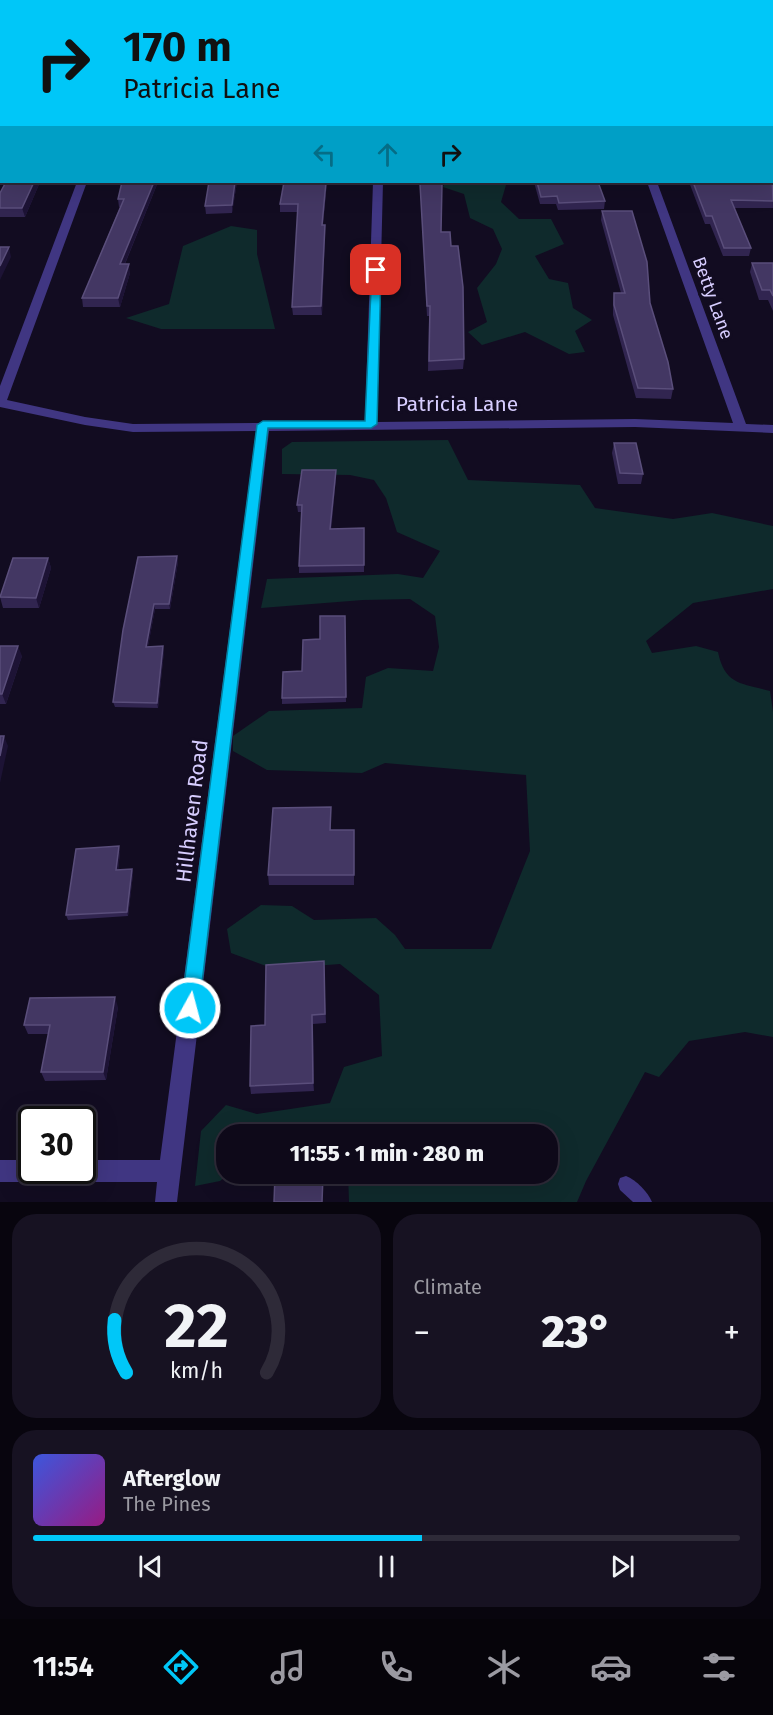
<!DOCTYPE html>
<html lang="en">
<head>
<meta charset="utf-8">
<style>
  :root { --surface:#0e0919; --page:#171222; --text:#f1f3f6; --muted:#9b9aa2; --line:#2e2a38; --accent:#00c7f8 }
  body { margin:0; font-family:"Fira Sans",sans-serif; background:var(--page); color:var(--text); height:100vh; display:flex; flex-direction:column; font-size:22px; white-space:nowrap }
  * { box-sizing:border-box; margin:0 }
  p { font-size:20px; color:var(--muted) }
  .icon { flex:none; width:33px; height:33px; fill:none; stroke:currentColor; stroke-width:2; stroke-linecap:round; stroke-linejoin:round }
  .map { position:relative; height:1202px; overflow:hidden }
  .details { display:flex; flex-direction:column; gap:12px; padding:12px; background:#08050e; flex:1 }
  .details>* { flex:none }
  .guide { position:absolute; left:0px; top:0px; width:774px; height:183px; box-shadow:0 6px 24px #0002,0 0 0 2px var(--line); background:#00c7f8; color:#111; overflow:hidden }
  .speed { position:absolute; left:18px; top:1106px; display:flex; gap:12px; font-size:30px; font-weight:700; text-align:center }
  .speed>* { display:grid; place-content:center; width:78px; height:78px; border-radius:50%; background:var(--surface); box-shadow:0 6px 24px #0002,0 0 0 2px var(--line); line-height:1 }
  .speed .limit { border:3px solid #111; border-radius:9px; background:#fff; color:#111 }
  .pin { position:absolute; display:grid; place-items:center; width:51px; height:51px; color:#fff; margin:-26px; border-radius:12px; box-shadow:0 3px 9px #0006 }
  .me { position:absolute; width:66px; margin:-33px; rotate:7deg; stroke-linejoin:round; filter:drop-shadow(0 0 4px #0008) }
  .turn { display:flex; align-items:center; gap:21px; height:126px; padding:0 24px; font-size:27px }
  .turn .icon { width:78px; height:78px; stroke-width:2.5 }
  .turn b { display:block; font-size:42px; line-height:51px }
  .lanes { display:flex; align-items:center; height:57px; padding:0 24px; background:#0003; justify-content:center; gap:30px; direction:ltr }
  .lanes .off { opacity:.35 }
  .big { font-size:45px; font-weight:800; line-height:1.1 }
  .details .widget { flex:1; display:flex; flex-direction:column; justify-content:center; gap:9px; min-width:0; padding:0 21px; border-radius:24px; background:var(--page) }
  .details .dial { align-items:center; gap:0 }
  .dial svg { height:156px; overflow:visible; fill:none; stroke:var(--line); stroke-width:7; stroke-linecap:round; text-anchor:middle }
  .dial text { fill:var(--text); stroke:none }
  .song { display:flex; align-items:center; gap:18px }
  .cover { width:72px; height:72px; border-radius:9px; background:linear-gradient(135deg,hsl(230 70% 55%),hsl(310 70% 35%)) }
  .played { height:6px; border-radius:3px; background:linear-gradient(90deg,var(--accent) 55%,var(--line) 55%) }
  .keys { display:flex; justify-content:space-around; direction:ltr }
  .heat { display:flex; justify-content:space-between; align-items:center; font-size:33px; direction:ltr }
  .details .tiles { flex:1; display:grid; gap:12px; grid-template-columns:1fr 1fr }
  .widget:last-child { grid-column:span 2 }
  .trip { position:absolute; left:216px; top:1124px; width:342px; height:60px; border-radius:24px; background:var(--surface); box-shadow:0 6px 24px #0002,0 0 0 2px var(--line); font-weight:800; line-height:60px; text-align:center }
  .dock { display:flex; height:96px; justify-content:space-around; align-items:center; background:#06040a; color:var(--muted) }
  .dock .icon { width:42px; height:42px }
  .dock .active { color:var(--accent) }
  .dock b { font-size:27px; color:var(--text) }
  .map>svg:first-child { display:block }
  .green { fill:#0f2a2c }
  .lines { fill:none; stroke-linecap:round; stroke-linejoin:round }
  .service { fill:#403682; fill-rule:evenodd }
  .minor { fill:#403682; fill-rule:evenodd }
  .wall { fill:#312550 }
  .shaded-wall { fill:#1d1335 }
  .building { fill:#433763; stroke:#5a4e7b; stroke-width:1.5 }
  .route { fill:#00c7f8; stroke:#0081a1; stroke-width:1.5 }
  .labels { text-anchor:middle; stroke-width:6; stroke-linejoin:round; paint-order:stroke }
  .far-street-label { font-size:18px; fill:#d7cdff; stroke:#120c21 }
  .street-label { font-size:21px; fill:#d7cdff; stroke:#120c21 }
</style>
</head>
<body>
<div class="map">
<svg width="773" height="1202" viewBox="0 0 773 1202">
  <rect width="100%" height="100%" fill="#120c21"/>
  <!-- green -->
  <g class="green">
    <polygon points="444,185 506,185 501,202 519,219 551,219 564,244 535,256 549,279 568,283 573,308 592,320 575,331 585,352 569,354 525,332 482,345 468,332 487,322 477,288 496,264 502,249 493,229 470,218 464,194 443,187"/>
    <polygon points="231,226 257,230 257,254 275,329 161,329 126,318 169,304 183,246"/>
    <path d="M448 440 468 480 580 485 595 508 673 519 712 513 773 526V589L693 603 646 641 652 653 696 646 718 652C725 685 741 683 770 691L773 712V1037L745 1032 689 1041 659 1077 645 1072 586 1181 577 1202H349L348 1173H548V1134H226V1173H230L220 1181 195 1186 201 1131 226 1105 257 1114 330 1103 344 1067 382 1056 379 995 340 964 274 969 231 953 227 929 261 905 292 906 314 920 376 918 395 935 405 949H491L530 851 526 775 385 763 362 773 267 770 233 751V736L269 711 362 708 366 677 388 668 433 671 439 647 435 616 410 599 363 600 261 608 267 579 398 574 423 578 440 551 397 532 386 498 374 480 350 475 282 474V449L292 442Z"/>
  </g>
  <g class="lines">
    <!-- service -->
    <path class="service" d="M626 1176C636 1180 648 1192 652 1202H633L620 1190 618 1184 620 1178Z"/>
    <!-- minor -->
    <g class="minor">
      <rect x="145" y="0" width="8" height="2"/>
      <rect x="0" y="21" width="2" height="4"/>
      <rect x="0" y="87" width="2" height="6"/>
      <rect x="0" y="171" width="2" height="6"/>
      <polygon points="77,182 87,182 7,400 85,417 133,424 365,422 373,182 383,182 377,422 635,419 733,423 647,182 657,182 746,424 773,425 773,433 635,427 269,431 177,1202 155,1202 157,1182 0,1182 0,1160 32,1160 32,1170 82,1170 82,1160 160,1160 256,431 133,432 85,425 0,407 0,386"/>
    </g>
  </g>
  <!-- wall -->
  <g class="wall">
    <polygon points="772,86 773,208 734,208 751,248 749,256 723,256 710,224 705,224 689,182 772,182"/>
    <polygon points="40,182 25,217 0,217 0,193"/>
    <polygon points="122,182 158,182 125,264 130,273 120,307 83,307 82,298 120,207 119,207 118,199"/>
    <polygon points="209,182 237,182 232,213 206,214 205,206"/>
    <polygon points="327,182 323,225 325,225 325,233 322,315 293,315 292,307 298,212 280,212 280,204"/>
    <polygon points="534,182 598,182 605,201 604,209 558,210 556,204 540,204"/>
    <polygon points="420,184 464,359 463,369 428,371 429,316 427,316"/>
    <polygon points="602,211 650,303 673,389 671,399 636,398 613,315 613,302 614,293 621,293 601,220"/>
    <polygon points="752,263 773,263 773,311 768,300 759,300 750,272"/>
    <polygon points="614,443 643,474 641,484 618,484 612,453"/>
    <polygon points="336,477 331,529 364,528 364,572 299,573 299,566 302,512 298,512 297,505"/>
    <polygon points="177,556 178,562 170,609 155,609 148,646 164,651 158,708 115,707 113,702 123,630"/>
    <polygon points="48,558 51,568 39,608 3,608 0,597"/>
    <polygon points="345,616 346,702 282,704 282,698 302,671"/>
    <polygon points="0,646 22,656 6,704 0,704"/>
    <polygon points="331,817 331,830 354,839 354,885 269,885 268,875"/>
    <polygon points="120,851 118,870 132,869 133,874 128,916 68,920 66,915"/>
    <polygon points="324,971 326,1023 313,1024 314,1091 251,1094 250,1086 265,1025"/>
    <polygon points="118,1007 106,1080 45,1081 41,1072 49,1034 28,1034 24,1025"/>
  </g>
  <!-- shaded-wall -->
  <g class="shaded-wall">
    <polygon points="34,182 40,182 25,217 22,208"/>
    <polygon points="154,182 158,182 121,273 120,264"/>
    <polygon points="235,182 237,182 232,213 232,205"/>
    <polygon points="326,182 327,182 322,233 322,225"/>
    <polygon points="325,225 325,233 322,315 321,306"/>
    <polygon points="9,247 11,257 0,280 0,266"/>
    <polygon points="129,264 130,273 120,307 118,298"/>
    <polygon points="336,470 336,477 331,536 330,529"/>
    <polygon points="177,556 178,562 170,609 169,604"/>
    <polygon points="48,558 51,568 39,608 36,598"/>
    <polygon points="154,604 155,609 147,652 146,647"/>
    <polygon points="18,646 22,656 6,704 2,694"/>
    <polygon points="163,646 164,651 158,708 157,703"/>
    <polygon points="4,736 8,746 0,783 0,756"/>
    <polygon points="119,846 120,851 118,875 116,870"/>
    <polygon points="132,869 133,874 128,916 127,912"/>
    <polygon points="115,997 118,1007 106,1080 103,1072"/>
    <polygon points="312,1015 313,1024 314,1091 313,1083"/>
    <polygon points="323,1176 323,1202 322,1202"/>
  </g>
  <!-- building -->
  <g class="building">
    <polygon points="0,0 115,0 115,2 2,2 2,4 0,4"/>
    <polygon points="181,0 625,0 625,2 180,2"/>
    <polygon points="642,0 705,0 706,2 643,2"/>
    <polygon points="738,0 773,0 773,10 772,2 738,2"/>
    <polygon points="772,17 773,17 773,78 772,77"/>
    <polygon points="2,27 2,69 0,69 0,29"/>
    <rect x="772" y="86" width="1" height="79"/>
    <polygon points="772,173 773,201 731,200 751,248 724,248 712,216 706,216 693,182 772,182"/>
    <polygon points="6,182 34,182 22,208 0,208 0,193"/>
    <polygon points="122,182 154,182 120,264 129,264 118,298 82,298 124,199 118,199"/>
    <polygon points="209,182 235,182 232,205 205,206"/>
    <polygon points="284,182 326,182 322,225 325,225 321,306 292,307 298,204 280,204"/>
    <polygon points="537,182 598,182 605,201 559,203 557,196 541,197"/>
    <polygon points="420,184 442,184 441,232 450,232 451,246 458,246 463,287 464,359 429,361 430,306 427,306"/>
    <polygon points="602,211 632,211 647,262 650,303 668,362 673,389 638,388 614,305 614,293 625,293"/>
    <polygon points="0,247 9,247 0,266"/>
    <polygon points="752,263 773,263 773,296 770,290 762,290"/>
    <polygon points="614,443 636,443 643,474 620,473"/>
    <polygon points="302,470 336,470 330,529 364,528 364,565 299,566 302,505 297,505"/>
    <polygon points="177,556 169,604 154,604 146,647 163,646 157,703 113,702 123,630 138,557"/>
    <polygon points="13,558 48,558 36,598 0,597"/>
    <polygon points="320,616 345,616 346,697 282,698 283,672 302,671 303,640 320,639"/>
    <polygon points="0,646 18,646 2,694 0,694"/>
    <polygon points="0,736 4,736 0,756"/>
    <polygon points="331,807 330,830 354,830 354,875 268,875 273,808"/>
    <polygon points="119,846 116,870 132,869 127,912 66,915 76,849"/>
    <polygon points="324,961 325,1014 312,1015 313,1083 250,1086 251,1026 265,1025 266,965"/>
    <polygon points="115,997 103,1072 41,1072 50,1025 24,1025 30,998"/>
    <polygon points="275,1176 323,1176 322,1202 274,1202"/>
  </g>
  <!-- route -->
  <polygon class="route" points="372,268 381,270 377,424 371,428 268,428 199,1008 196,1014 190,1016 183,1014 181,1008 257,425 263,421 365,421"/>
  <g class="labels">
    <!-- far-street labels -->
    <g class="far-street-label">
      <text transform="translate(713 298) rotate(70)" y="6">Betty Lane</text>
    </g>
    <!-- street labels -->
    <g class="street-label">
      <text x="457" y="411">Patricia Lane</text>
      <text transform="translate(192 811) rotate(-83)" y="7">Hillhaven Road</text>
    </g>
  </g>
</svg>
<div class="speed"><div class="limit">30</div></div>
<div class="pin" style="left:376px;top:270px;background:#d93025"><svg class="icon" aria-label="arrive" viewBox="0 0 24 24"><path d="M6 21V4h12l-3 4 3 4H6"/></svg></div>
<svg class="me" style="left:190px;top:1008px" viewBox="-20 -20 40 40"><circle r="17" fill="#00c7f8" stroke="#fff" stroke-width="3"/><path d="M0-11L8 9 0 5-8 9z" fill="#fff"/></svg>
<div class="trip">11:55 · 1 min · 280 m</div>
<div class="guide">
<div class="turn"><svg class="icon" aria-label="right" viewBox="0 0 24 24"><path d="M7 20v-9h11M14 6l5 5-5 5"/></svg><div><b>170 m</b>Patricia Lane</div></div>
<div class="lanes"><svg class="icon off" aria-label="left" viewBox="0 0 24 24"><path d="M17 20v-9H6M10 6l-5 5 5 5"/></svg><svg class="icon off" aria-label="ahead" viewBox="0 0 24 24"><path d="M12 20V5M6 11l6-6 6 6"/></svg><svg class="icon" aria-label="right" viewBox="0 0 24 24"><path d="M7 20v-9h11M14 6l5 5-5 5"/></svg></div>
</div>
</div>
<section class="details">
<div class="tiles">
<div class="widget dial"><svg viewBox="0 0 100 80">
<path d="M14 69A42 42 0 1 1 86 69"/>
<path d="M14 69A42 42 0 0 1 8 42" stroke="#00c7f8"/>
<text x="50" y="56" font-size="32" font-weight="700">22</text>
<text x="50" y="72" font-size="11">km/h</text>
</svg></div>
<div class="widget"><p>Climate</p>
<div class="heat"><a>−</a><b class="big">23°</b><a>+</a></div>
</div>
<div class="widget">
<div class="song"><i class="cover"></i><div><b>Afterglow</b><p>The Pines</p></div></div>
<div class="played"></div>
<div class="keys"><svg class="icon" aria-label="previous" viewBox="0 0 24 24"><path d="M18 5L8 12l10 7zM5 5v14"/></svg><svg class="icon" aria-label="pause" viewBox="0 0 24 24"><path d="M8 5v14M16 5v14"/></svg><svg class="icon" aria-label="next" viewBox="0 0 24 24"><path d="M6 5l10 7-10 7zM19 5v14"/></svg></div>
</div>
</div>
</section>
<nav class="dock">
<b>11:54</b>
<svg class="icon active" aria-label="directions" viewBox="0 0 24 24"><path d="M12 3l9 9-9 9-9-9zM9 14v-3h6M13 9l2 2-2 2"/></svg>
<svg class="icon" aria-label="music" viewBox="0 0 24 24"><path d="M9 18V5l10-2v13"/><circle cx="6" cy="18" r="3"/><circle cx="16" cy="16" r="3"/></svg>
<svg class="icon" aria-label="phone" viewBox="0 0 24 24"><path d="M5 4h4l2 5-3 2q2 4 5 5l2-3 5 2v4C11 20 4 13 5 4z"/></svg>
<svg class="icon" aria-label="climate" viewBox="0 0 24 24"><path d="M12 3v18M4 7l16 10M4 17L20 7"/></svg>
<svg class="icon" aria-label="car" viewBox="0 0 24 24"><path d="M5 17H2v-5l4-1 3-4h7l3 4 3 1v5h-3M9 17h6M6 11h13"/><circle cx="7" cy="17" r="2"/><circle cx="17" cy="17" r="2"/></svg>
<svg class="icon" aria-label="filters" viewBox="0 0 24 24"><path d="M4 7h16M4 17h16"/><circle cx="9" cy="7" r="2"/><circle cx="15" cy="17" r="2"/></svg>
</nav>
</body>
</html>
